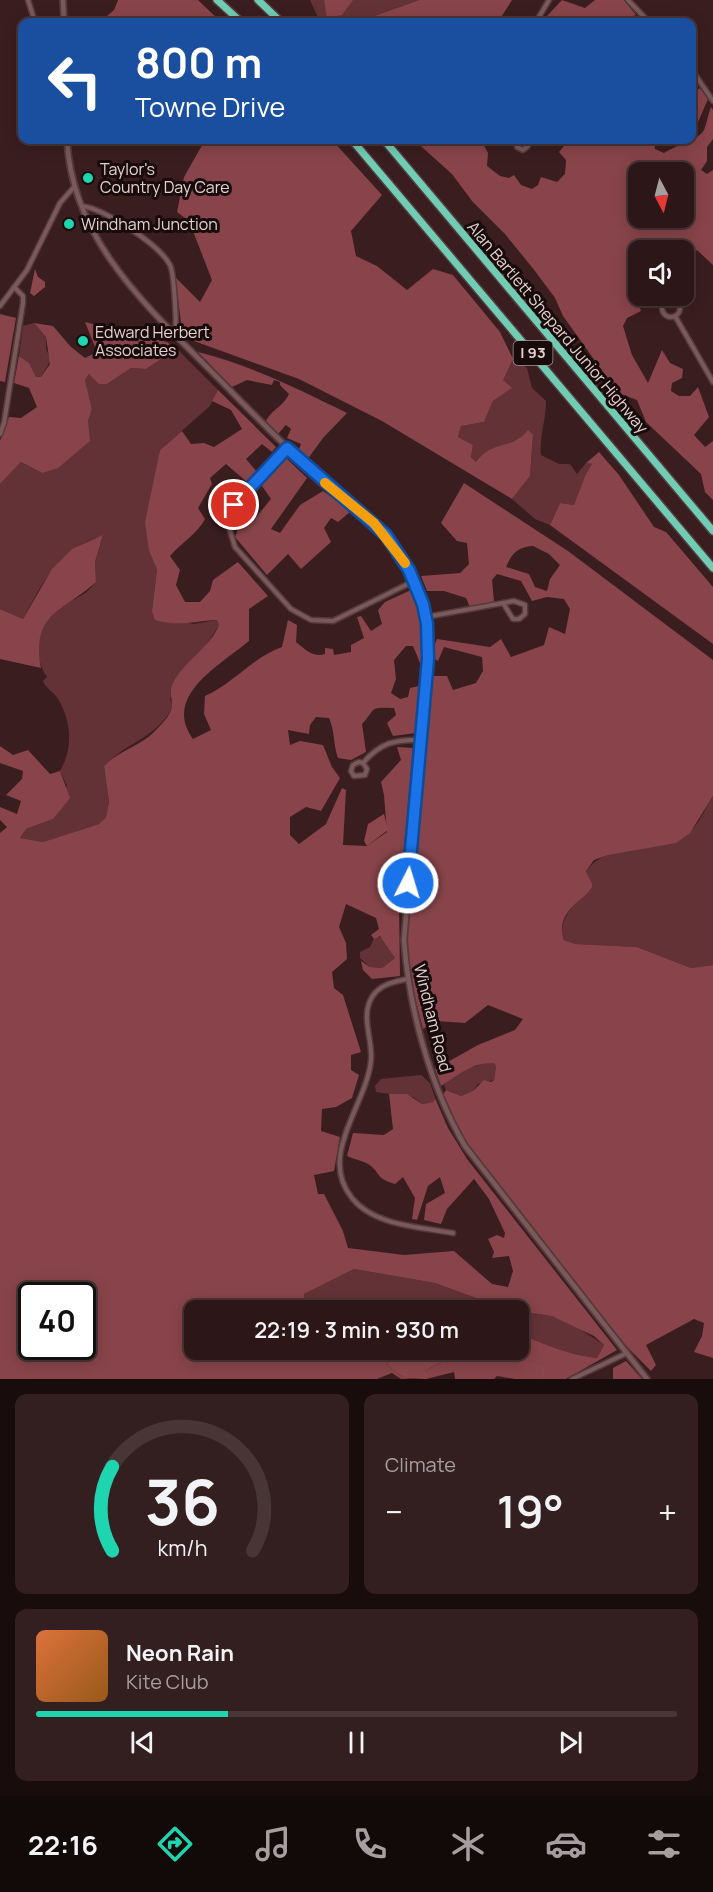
<!DOCTYPE html>
<html lang="en">
<head>
<meta charset="utf-8">
<style>
  :root { --surface:#2c1617; --page:#341f20; --text:#f1f3f6; --muted:#a69fa1; --line:#483536; --accent:#1fd5b0 }
  body { margin:0; font-family:Manrope,sans-serif; background:var(--page); color:var(--text); height:100vh; display:flex; flex-direction:column; font-size:22px; white-space:nowrap }
  * { box-sizing:border-box; margin:0 }
  p { font-size:20px; color:var(--muted) }
  .icon { flex:none; width:33px; height:33px; fill:none; stroke:currentColor; stroke-width:2; stroke-linecap:round; stroke-linejoin:round }
  .map { position:relative; height:1379px; overflow:hidden }
  .panel { display:flex; flex-direction:column; gap:15px; padding:15px; background:#180c0d; flex:1 }
  .panel>* { flex:none }
  .top-card { position:absolute; left:18px; top:18px; width:678px; height:126px; border-radius:12px; box-shadow:0 3px 15px #0003,0 0 0 2px var(--line); background:#1a4fa0; color:#fff; overflow:hidden }
  .needle { width:39px; rotate:173deg }
  .fabs { position:absolute; left:628px; top:162px; display:grid; gap:12px }
  .fabs a { display:grid; place-items:center; width:66px; height:66px; border-radius:12px; background:var(--surface); box-shadow:0 3px 15px #0003,0 0 0 2px var(--line); font-size:30px }
  .speed { position:absolute; left:18px; top:1282px; display:flex; gap:12px; font-size:30px; font-weight:700; text-align:center }
  .speed>* { display:grid; place-content:center; width:78px; height:78px; border-radius:50%; background:var(--surface); box-shadow:0 3px 15px #0003,0 0 0 2px var(--line); line-height:1 }
  .speed .limit { border:3px solid #111; border-radius:9px; background:#fff; color:#111 }
  .pin { position:absolute; display:grid; place-items:center; width:51px; height:51px; color:#fff; margin:-26px; border:3px solid #fff; border-radius:50%; box-shadow:0 2px 6px #0007 }
  .me { position:absolute; width:66px; margin:-33px; rotate:5deg; stroke-linejoin:round; filter:drop-shadow(0 0 4px #0008) }
  .turn { display:flex; align-items:center; gap:21px; height:126px; padding:0 18px; font-size:27px }
  .turn .icon { width:78px; height:78px; stroke-width:2.5 }
  .turn b { display:block; font-size:42px; line-height:51px }
  .big { font-size:45px; font-weight:600; line-height:1.1 }
  .panel .card { flex:1; display:flex; flex-direction:column; justify-content:center; gap:9px; min-width:0; padding:0 21px; border-radius:12px; background:var(--page) }
  .panel .dial { align-items:center; gap:0 }
  .dial svg { height:156px; overflow:visible; fill:none; stroke:var(--line); stroke-width:7; stroke-linecap:round; text-anchor:middle }
  .dial text { fill:var(--text); stroke:none }
  .song { display:flex; align-items:center; gap:18px }
  .cover { width:72px; height:72px; border-radius:9px; background:linear-gradient(135deg,hsl(20 70% 55%),hsl(30 70% 35%)) }
  .played { height:6px; border-radius:3px; background:linear-gradient(90deg,var(--accent) 30%,var(--line) 30%) }
  .keys { display:flex; justify-content:space-around; direction:ltr }
  .heat { display:flex; justify-content:space-between; align-items:center; font-size:33px; direction:ltr }
  .panel .tiles { flex:1; display:grid; gap:15px; grid-template-columns:1fr 1fr }
  .card:last-child { grid-column:span 2 }
  .trip { position:absolute; left:184px; top:1300px; width:345px; height:60px; border-radius:12px; background:var(--surface); box-shadow:0 3px 15px #0003,0 0 0 2px var(--line); font-weight:600; line-height:60px; text-align:center }
  .tab-bar { display:flex; height:96px; justify-content:space-around; align-items:center; background:#120909; color:var(--muted) }
  .tab-bar .icon { width:42px; height:42px }
  .tab-bar .active { color:var(--accent) }
  .tab-bar b { font-size:27px; color:var(--text) }
  .map>svg:first-child { display:block }
  .green { fill:#633236 }
  .forest { fill:#88444a; fill-rule:evenodd }
  .water { fill:#8c474c }
  .lines { fill:none; stroke-linecap:round; stroke-linejoin:round }
  .stream { stroke:#8c474c; stroke-width:1.5 }
  .minor-casing { stroke:#533b3c; stroke-width:7 }
  .tertiary-casing { stroke:#533b3c; stroke-width:8 }
  .motorway-casing { stroke:#533b3c; stroke-width:10 }
  .minor { stroke:#7b5859; stroke-width:4 }
  .tertiary { stroke:#7b5859; stroke-width:4.5 }
  .motorway { stroke:#70ccb3; stroke-width:7 }
  .route-casing { stroke:#114b97; stroke-width:15 }
  .route { stroke:#1a73e8; stroke-width:10 }
  .slow { stroke:#f59e0b; stroke-width:10 }
  .poi-dot { fill:#1fd5b0; stroke:#180b0c; stroke-width:2 }
  .labels { text-anchor:middle; stroke-width:6; stroke-linejoin:round; paint-order:stroke }
  .shield { fill:#180b0c; stroke:#a89596; stroke-width:1.5 }
  .shield-label { font-size:15px; font-weight:bold; fill:#e5d0d1 }
  .poi-label { font-size:16px; fill:#e5d0d1; stroke:#180b0c; text-anchor:start }
  .street-label { font-size:16px; fill:#e5d0d1; stroke:#180b0c }
</style>
</head>
<body>
<div class="map">
<svg width="713" height="1379" viewBox="0 0 713 1379">
  <rect width="100%" height="100%" fill="#3a1d1f"/>
  <!-- green -->
  <g class="green">
    <polygon points="310,0 324,0 325,3 353,0 419,0 358,22 320,22"/>
    <polygon points="34,323 46,337 46,349 51,360 41,377 36,378 29,363 19,356 23,326"/>
    <path d="M177 349 218 390 210 406 160 450 149 551 157 568 152 611 193 624 217 620 219 625 204 649 191 662 170 699 173 707C154 740 128 741 104 766L109 802 106 817 99 824 43 842 20 838 26 829 53 819 67 786 60 771C73 749 72 722 58 699 54 692 46 689 43 681L47 677C35 660 34 632 50 615 58 606 72 601 82 595 87 593 92 586 96 582L95 562 103 536C59 548 43 582 23 619L0 609V484L21 462 42 473 88 421 92 409 85 380 89 374 107 384 131 368 146 369Z"/>
    <path d="M513 359 527 368 532 388 546 401C546 421 539 436 541 455L559 464H570L577 474 586 463 593 464 585 476 574 505 560 503 550 525 535 519 512 499 530 476 533 435 511 442 476 462 471 457 473 445 458 437 461 426 484 422 493 401 511 388 502 380Z"/>
    <path d="M713 796V965L691 968 637 947 575 944 564 940C556 918 576 903 591 889L586 871C609 840 654 856 687 834 698 827 706 807 713 796Z"/>
    <polygon points="375,936 384,938 395,958 382,968 370,967 360,958 360,952 370,947"/>
    <path d="M487 1063H494L496 1066 494 1080 478 1084 473 1091 461 1096 446 1090 444 1085C455 1071 471 1067 487 1063Z"/>
    <polygon points="421,1075 430,1083 435,1098 433,1102 422,1104 413,1097 376,1092 375,1086 381,1079"/>
    <path d="M354 1269 435 1283 506 1309 552 1316 571 1323 604 1345 597 1358C569 1355 545 1344 519 1334V1311H313L304 1300V1294Z"/>
    <path d="M344 1350H401C380 1360 364 1364 344 1350Z"/>
  </g>
  <!-- forest -->
  <g class="forest">
    <polygon points="118,0 198,0 221,22 100,22 114,10"/>
    <polygon points="324,0 353,0 342,15 327,18"/>
    <polygon points="419,0 512,0 498,22 358,22"/>
    <path d="M562 0 585 8 595 0H624L636 15C610 27 574 27 547 16Z"/>
    <polygon points="700,88 708,99 698,122 692,117 692,94"/>
    <path d="M711 107 713 110V139L707 147V161L701 170 707 174 713 170V265L697 250 684 259V250H639V283L634 291 641 311 627 318 623 326 632 355 648 383 662 350 670 363 683 369 682 378 672 383 671 391 679 396H690L698 387 709 417 694 435 705 447 713 441V500L705 492 701 474 646 422 637 400 618 393 563 316 555 298 535 271 505 234 472 201 452 174 414 140H481L488 153 487 166 500 176 509 178 514 175 521 185 532 189 538 185 541 177 557 182 565 174 566 160 559 152 569 140H654L655 149 664 153C674 146 699 140 704 130 707 123 708 114 711 107ZM639 172H684V218H639Z"/>
    <path d="M205 140H332L382 195 351 231 356 256 377 266 407 290 433 269 453 275 500 332 513 359 503 380 512 388 493 401 484 422 461 426 458 437 473 445 471 457 476 462C493 439 513 450 528 430L533 435 530 476 512 499 382 421 299 379 194 341 182 330 175 277 200 302 212 280 189 221 177 212 184 177Z"/>
    <polygon points="0,314 16,318 5,382 0,381"/>
    <polygon points="85,322 167,342 177,349 146,369 131,368 107,384 99,384 89,374 85,380 92,409 88,421 90,441 58,468 42,473 21,462 0,484 0,441 9,417 21,418 37,407 29,388 14,383 19,356 29,363 36,377 41,377 50,364 46,337 34,323 53,326 71,347 85,358 97,352"/>
    <path d="M198 352C250 365 298 389 347 413L323 438 307 460 298 452 301 444 287 438 291 429 286 425 278 434 266 421C273 408 281 409 289 394L280 385V382L274 380 272 385 247 380 232 387Z"/>
    <path d="M218 390 276 447 272 452 262 444 246 459 257 472 247 482 226 464 210 478 212 484 198 508 205 519C199 532 180 544 170 556L180 570 176 585 185 602H200L210 591 213 580 238 562 268 596 249 609V641C219 666 162 696 193 739L211 730 204 714 205 696C234 683 253 657 282 647L288 620 297 625 296 642C305 649 313 658 325 654V648L333 649 334 655 351 652V645L364 638 357 617 361 616 371 631 382 624 378 610 385 602 411 590 421 622 425 664 420 663 413 646H406L394 660 396 679 391 693 400 699 408 697 410 688 419 686 420 672 425 673 416 733 393 736 387 723 396 715 394 708C368 707 377 708 362 724L366 752 351 760 338 758C333 744 335 731 329 718L316 717 310 725 309 734 288 730 290 745 300 741 323 745 332 767 340 778 321 811 306 807 290 817V835L299 844 326 824 342 788 346 790 343 845 367 846 387 832 384 795 381 782 401 760 397 747 413 748 399 903 400 976 372 979 363 970 361 961 370 967 382 968 395 958 380 936 374 939 371 935 379 929 376 918 346 904 339 927 346 943 347 959 332 972 334 988 343 995 361 1052 351 1055V1070L359 1075 352 1098 336 1107 322 1109 321 1131 340 1137 334 1171 314 1175 318 1194H324L343 1231 348 1248 404 1255 454 1251 492 1284 508 1287 513 1271 509 1256 492 1258 494 1252 488 1239 497 1235 504 1238 505 1233 489 1199 474 1179 447 1209 441 1224 424 1220 426 1204 445 1193 440 1177 428 1186 417 1220 412 1219 415 1198 403 1177 395 1184C376 1178 382 1176 371 1166 365 1161 353 1159 347 1156L353 1133 384 1135 393 1129 389 1094H407L422 1104 433 1102 435 1098 448 1128 467 1159 617 1350 566 1379H515L497 1376 494 1379H455L454 1372 426 1379 425 1371 454 1355C477 1368 493 1351 518 1358L525 1340 519 1337V1334C545 1344 569 1355 597 1358L604 1345 594 1336 552 1316 506 1309 435 1283 354 1269 304 1294V1300L313 1311H195V1350H344C377 1373 379 1351 406 1350L386 1364 404 1378 414 1379H401L392 1373 377 1379H0V833L7 827 0 820V807L17 814 21 801 6 795 22 779 23 771 0 763V746L13 755 28 750 50 774 60 771 70 798 53 819 26 829 20 838 43 842 99 824 106 817 109 802 104 766C118 751 140 746 154 732 160 726 172 714 172 706 172 697 169 692 173 683 184 661 209 649 219 625L217 620C195 621 177 627 155 620L152 611 157 569 149 551 145 522 160 450 182 431 191 444 204 443 214 447 242 429 231 410 212 401ZM32 1296H82V1347H32Z"/>
    <polygon points="599,452 619,475 654,527 666,532 713,587 713,644 550,525 560,503 574,505 585,476 592,464 586,463"/>
    <polygon points="286,458 307,478 271,529 280,533 300,505 323,491 351,511 338,522 331,518 324,528 331,542 301,569 288,554 267,575 235,537 242,517 252,522 271,499 260,483"/>
    <path d="M464 483 568 551 713 660V796L690 833 676 843 608 855 594 860 586 871C587 876 591 880 592 884 595 896 552 908 564 940L575 944 637 947 691 968 713 965V1358L694 1352 702 1336 704 1323 694 1319 646 1345 656 1365 651 1371 628 1348 496 1185 458 1130 443 1095 446 1090 461 1096 473 1091 484 1080 491 1082 494 1080 496 1066 494 1063C470 1063 459 1075 441 1086L435 1069 478 1045 515 1030 523 1019 488 1005 465 1023 436 1021 423 1029 410 978 407 940 429 684 434 676H447L453 690 476 683 483 671 482 657 444 647 438 661 430 656 437 639 490 647 501 639 511 657 544 645 549 627 565 634 570 609 564 599 547 597 532 601 521 581 497 574 492 580 494 602 470 607 466 598 444 591H427L421 576 460 573 469 564 467 543 457 541 441 523ZM533 546 549 554 560 565 550 579 547 591 535 587 529 574 506 567C512 553 518 547 533 546Z"/>
    <path d="M103 535 95 562 96 582C63 612 31 612 41 668L0 659V609L23 619 52 569 72 549Z"/>
    <polygon points="626,1361 642,1379 613,1379 613,1368"/>
  </g>
  <!-- water -->
  <g class="water">
    <polygon points="35,269 38,277 45,282 45,287 34,296 30,293"/>
    <polygon points="384,814 388,830 367,846 364,841 368,824"/>
    <path d="M519 1337 525 1340 518 1358C492 1349 480 1368 454 1355L425 1371 428 1378 426 1379 404 1378 386 1364 406 1350H519Z"/>
  </g>
  <g class="lines">
    <!-- stream -->
    <polyline class="stream" points="518,1358 523,1363 543,1368 543,1379"/>
    <!-- minor casing -->
    <g class="minor-casing">
      <g id="minor">
        <polyline points="28,0 35,22"/>
        <polyline points="628,0 649,22"/>
        <polyline points="536,22 549,0"/>
        <polyline points="692,70 713,101"/>
        <polyline points="517,140 517,147 523,150 528,146 528,140"/>
        <path d="M82 206C104 209 159 244 170 265 174 272 177 326 175 334"/>
        <circle cx="671" cy="308" r="9"/>
        <polyline points="0,306 27,270 60,203 74,187"/>
        <polyline points="675,316 713,382"/>
        <polyline points="0,434 4,423 23,303 23,296 14,287"/>
        <polyline points="287,448 236,502 228,524 235,547 291,609 311,620 333,621 414,581"/>
        <polyline points="426,617 514,601 525,605 525,614 519,619 513,619 503,603"/>
        <path d="M363 763 359 762 353 765 351 771 354 776 365 775 367 769 363 763C380 743 395 739 421 740"/>
        <path d="M407 979C394 982 380 984 372 997 360 1017 373 1039 371 1060 367 1105 317 1155 352 1198 374 1226 421 1227 453 1233"/>
        <polyline points="572,1379 627,1353"/>
      </g>
    </g>
    <!-- tertiary casing -->
    <g class="tertiary-casing">
      <g id="tertiary">
        <polyline points="63,0 64,22"/>
        <path d="M67 140C72 238 144 304 209 369 241 401 272 434 306 465 374 528 430 555 428 659L404 940C409 1009 430 1086 465 1146L647 1379"/>
      </g>
    </g>
    <!-- motorway casing -->
    <g class="motorway-casing">
      <g id="motorway">
        <polyline points="217,0 241,22"/>
        <polyline points="258,0 281,22"/>
        <polyline points="352,140 713,568"/>
        <polyline points="384,140 713,531"/>
      </g>
    </g>
    <!-- minor -->
    <use href="#minor" class="minor"/>
    <!-- tertiary -->
    <use href="#tertiary" class="tertiary"/>
    <!-- motorway -->
    <use href="#motorway" class="motorway"/>
  </g>
  <g class="lines">
    <!-- route casing -->
    <g class="route-casing">
      <polyline id="route" points="234,505 287,448 386,535 409,570 423,604 427,624 428,659 408,883"/>
    </g>
    <!-- route -->
    <use href="#route" class="route"/>
    <!-- slow -->
    <polyline class="slow" points="325,483 374,523 405,563"/>
  </g>
  <!-- markers -->
  <g class="poi-dot">
    <circle cx="88" cy="178" r="6"/>
    <circle cx="69" cy="224" r="6"/>
    <circle cx="83" cy="341" r="6"/>
  </g>
  <g class="labels">
    <!-- shield labels -->
    <rect class="shield" x="513.5" y="341" width="39" height="24" rx="4.5"/>
    <g class="shield-label">
      <text x="533" y="358">I 93</text>
    </g>
    <!-- poi labels -->
    <g class="poi-label">
      <text x="100" y="175">Taylor's<tspan x="100" dy="18">Country Day Care</tspan></text>
      <text x="81" y="230">Windham Junction</text>
      <text x="95" y="338">Edward Herbert<tspan x="95" dy="18">Associates</tspan></text>
    </g>
    <!-- street labels -->
    <g class="street-label">
      <text transform="translate(558 327) rotate(50)" y="6">Alan Bartlett Shepard Junior Highway</text>
      <text transform="translate(433 1018) rotate(76)" y="6">Windham Road</text>
    </g>
  </g>
</svg>
<div class="fabs">
<a><svg class="needle" viewBox="-14 -14 28 28"><path d="M0-13l5 13h-10z" fill="#e53935"/><path d="M0 13l5-13h-10z" fill="#a69fa1"/></svg></a>
<a><svg class="icon" aria-label="sound" viewBox="0 0 24 24"><path d="M4 9h4l5-4v14l-5-4H4zM17 9q2 3 0 6"/></svg></a>
</div>
<div class="speed"><div class="limit">40</div></div>
<div class="pin" style="left:234px;top:505px;background:#d93025"><svg class="icon" aria-label="arrive" viewBox="0 0 24 24"><path d="M6 21V4h12l-3 4 3 4H6"/></svg></div>
<svg class="me" style="left:408px;top:883px" viewBox="-20 -20 40 40"><circle r="17" fill="#1a73e8" stroke="#fff" stroke-width="3"/><path d="M0-11L8 9 0 5-8 9z" fill="#fff"/></svg>
<div class="trip">22:19 · 3 min · 930 m</div>
<div class="top-card">
<div class="turn"><svg class="icon" aria-label="left" viewBox="0 0 24 24"><path d="M17 20v-9H6M10 6l-5 5 5 5"/></svg><div><b>800 m</b>Towne Drive</div></div>
</div>
</div>
<section class="panel">
<div class="tiles">
<div class="card dial"><svg viewBox="0 0 100 80">
<path d="M14 69A42 42 0 1 1 86 69"/>
<path d="M14 69A42 42 0 0 1 14 26" stroke="#1fd5b0"/>
<text x="50" y="56" font-size="32" font-weight="700">36</text>
<text x="50" y="72" font-size="11">km/h</text>
</svg></div>
<div class="card"><p>Climate</p>
<div class="heat"><a>−</a><b class="big">19°</b><a>+</a></div>
</div>
<div class="card">
<div class="song"><i class="cover"></i><div><b>Neon Rain</b><p>Kite Club</p></div></div>
<div class="played"></div>
<div class="keys"><svg class="icon" aria-label="previous" viewBox="0 0 24 24"><path d="M18 5L8 12l10 7zM5 5v14"/></svg><svg class="icon" aria-label="pause" viewBox="0 0 24 24"><path d="M8 5v14M16 5v14"/></svg><svg class="icon" aria-label="next" viewBox="0 0 24 24"><path d="M6 5l10 7-10 7zM19 5v14"/></svg></div>
</div>
</div>
</section>
<nav class="tab-bar">
<b>22:16</b>
<svg class="icon active" aria-label="directions" viewBox="0 0 24 24"><path d="M12 3l9 9-9 9-9-9zM9 14v-3h6M13 9l2 2-2 2"/></svg>
<svg class="icon" aria-label="music" viewBox="0 0 24 24"><path d="M9 18V5l10-2v13"/><circle cx="6" cy="18" r="3"/><circle cx="16" cy="16" r="3"/></svg>
<svg class="icon" aria-label="phone" viewBox="0 0 24 24"><path d="M5 4h4l2 5-3 2q2 4 5 5l2-3 5 2v4C11 20 4 13 5 4z"/></svg>
<svg class="icon" aria-label="climate" viewBox="0 0 24 24"><path d="M12 3v18M4 7l16 10M4 17L20 7"/></svg>
<svg class="icon" aria-label="car" viewBox="0 0 24 24"><path d="M5 17H2v-5l4-1 3-4h7l3 4 3 1v5h-3M9 17h6M6 11h13"/><circle cx="7" cy="17" r="2"/><circle cx="17" cy="17" r="2"/></svg>
<svg class="icon" aria-label="filters" viewBox="0 0 24 24"><path d="M4 7h16M4 17h16"/><circle cx="9" cy="7" r="2"/><circle cx="15" cy="17" r="2"/></svg>
</nav>
</body>
</html>
